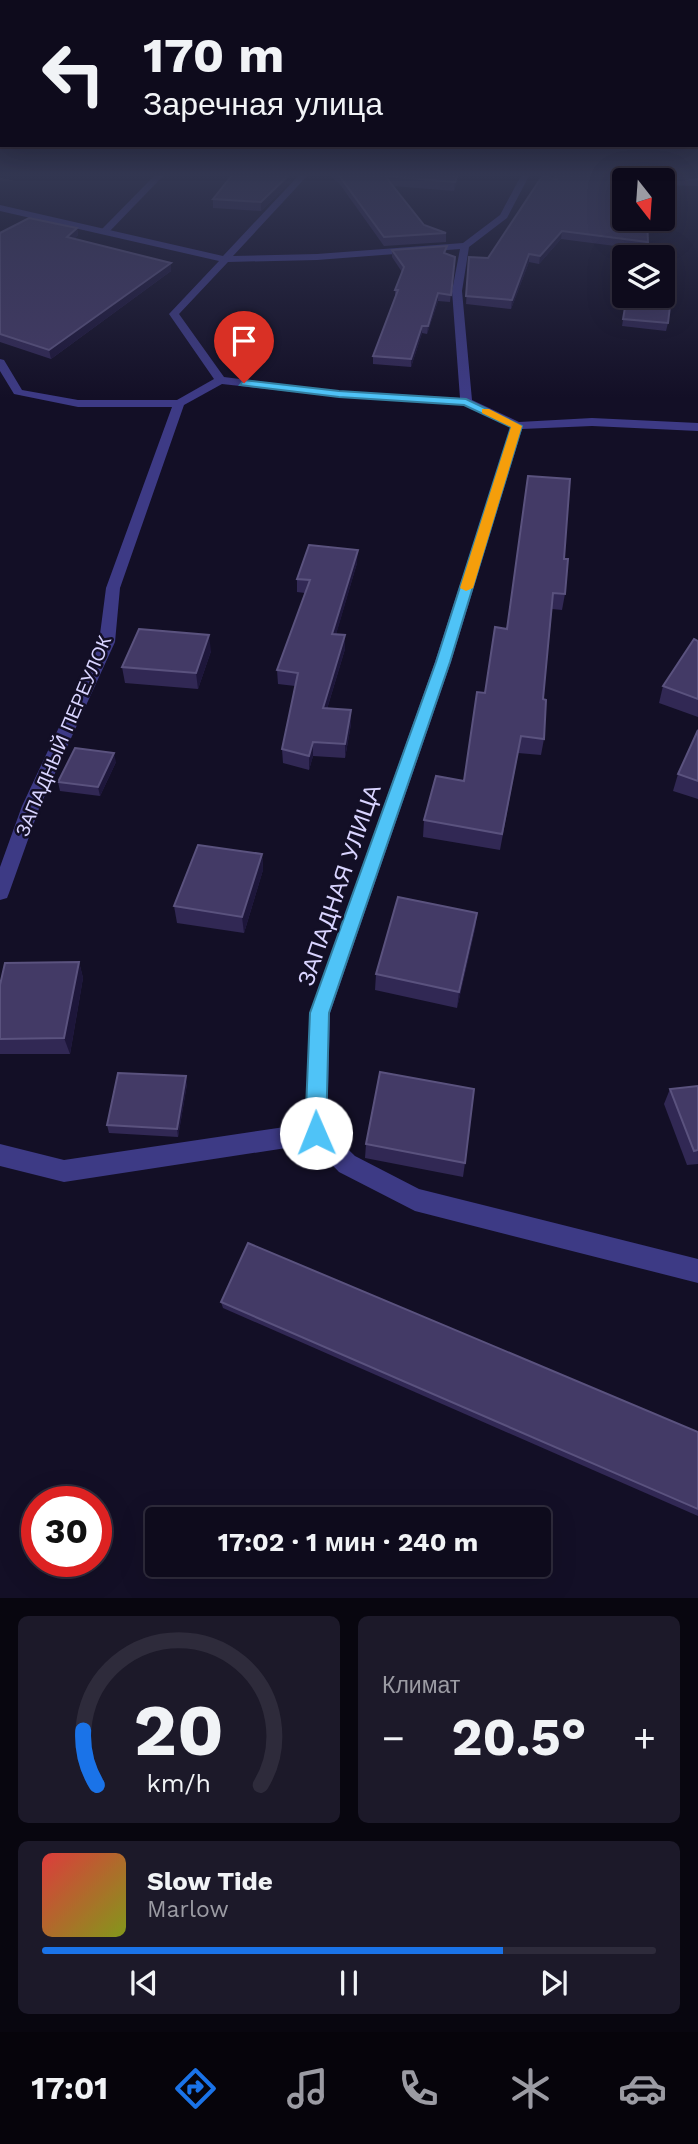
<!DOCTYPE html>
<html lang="ru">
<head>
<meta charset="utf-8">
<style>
  :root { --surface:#0e0b1c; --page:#1c1929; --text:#f1f3f6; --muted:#9b9ba3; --line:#2e2b3b; --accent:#1a73e8 }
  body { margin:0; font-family:"Work Sans",sans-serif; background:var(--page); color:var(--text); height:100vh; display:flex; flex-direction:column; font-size:26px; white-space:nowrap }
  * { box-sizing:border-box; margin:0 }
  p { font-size:23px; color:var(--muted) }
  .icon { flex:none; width:38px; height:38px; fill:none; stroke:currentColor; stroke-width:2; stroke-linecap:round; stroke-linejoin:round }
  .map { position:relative; height:1598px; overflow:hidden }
  .drawer { display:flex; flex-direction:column; gap:18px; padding:18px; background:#08060f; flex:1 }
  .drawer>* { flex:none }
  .banner { position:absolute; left:0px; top:0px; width:698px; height:147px; box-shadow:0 7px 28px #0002,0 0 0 2px var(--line); background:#0e0b1c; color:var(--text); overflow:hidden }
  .needle { width:46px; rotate:163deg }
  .tools { position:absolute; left:612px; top:168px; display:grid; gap:14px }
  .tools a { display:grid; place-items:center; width:63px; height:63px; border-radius:7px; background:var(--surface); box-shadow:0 7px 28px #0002,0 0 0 2px var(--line); font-size:35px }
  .speed { position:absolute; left:21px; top:1486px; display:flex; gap:14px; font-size:35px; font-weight:700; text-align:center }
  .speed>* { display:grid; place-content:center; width:91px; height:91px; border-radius:50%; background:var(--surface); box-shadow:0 7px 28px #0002,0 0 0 2px var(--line); line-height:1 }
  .speed .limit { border:10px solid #d22; background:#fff; color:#111 }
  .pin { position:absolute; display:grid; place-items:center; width:60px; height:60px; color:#fff; margin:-72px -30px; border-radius:50% 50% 50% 0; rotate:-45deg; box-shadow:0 0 7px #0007 }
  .pin .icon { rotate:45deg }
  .me { position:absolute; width:77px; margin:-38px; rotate:359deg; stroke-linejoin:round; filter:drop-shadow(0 0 5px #0008) }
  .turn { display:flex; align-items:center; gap:24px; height:147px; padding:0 28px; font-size:32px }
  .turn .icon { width:91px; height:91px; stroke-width:2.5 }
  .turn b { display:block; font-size:49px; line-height:60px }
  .big { font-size:52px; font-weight:700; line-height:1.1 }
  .drawer .card { flex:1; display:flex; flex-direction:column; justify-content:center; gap:10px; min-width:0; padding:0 24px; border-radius:10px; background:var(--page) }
  .drawer .dial { align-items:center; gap:0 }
  .dial svg { height:182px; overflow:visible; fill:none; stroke:var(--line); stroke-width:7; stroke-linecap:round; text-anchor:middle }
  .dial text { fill:var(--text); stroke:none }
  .song { display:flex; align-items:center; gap:21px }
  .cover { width:84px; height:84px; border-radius:10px; background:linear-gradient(135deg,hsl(0 70% 55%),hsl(70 70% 35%)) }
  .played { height:7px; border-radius:4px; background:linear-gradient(90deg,var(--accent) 75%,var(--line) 75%) }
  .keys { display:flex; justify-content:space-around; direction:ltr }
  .heat { display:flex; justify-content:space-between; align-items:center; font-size:38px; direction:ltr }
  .drawer .tiles { flex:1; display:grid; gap:18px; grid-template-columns:1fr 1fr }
  .card:last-child { grid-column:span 2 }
  .trip { position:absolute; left:145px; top:1507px; width:406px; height:70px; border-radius:7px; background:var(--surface); box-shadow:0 7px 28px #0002,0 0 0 2px var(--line); font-weight:700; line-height:70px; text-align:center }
  .tab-bar { display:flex; height:112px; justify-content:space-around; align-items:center; background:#06040b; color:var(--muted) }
  .tab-bar .icon { width:49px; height:49px }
  .tab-bar .current { color:var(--accent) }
  .tab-bar b { font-size:32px; color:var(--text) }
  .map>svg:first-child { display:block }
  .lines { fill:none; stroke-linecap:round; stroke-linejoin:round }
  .lane { fill:#3d3a85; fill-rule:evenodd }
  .street { fill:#3d3a85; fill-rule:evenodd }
  .wall { fill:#312854 }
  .shaded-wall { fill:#1d163a }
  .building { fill:#433a66; stroke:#5a527e; stroke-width:2 }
  .route { fill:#4fc3f7; stroke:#337fa1; stroke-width:2 }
  .slow { fill:#f59e0b }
  .labels { text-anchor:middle; stroke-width:5; stroke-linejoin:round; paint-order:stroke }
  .far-street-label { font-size:19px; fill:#d9d4ff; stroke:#130f26 }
  .street-label { font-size:23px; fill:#d9d4ff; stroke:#130f26 }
</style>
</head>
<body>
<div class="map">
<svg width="698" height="1598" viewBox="0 0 698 1598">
  <rect width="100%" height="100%" fill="#130f26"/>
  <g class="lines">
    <!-- lane -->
    <polygon class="lane" points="156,174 165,174 108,233 102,233 102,229"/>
    <!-- street -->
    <path class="street" d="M300 174H309L233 256 317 254 463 243 500 215 522 174H530L507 218 469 247 462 291 472 400 519 422 592 418 698 423V431L592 426 522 429 451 662 330 1013 327 1129 355 1156 419 1189 698 1259V1283L415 1211 339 1172 312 1144 64 1182 0 1166V1144L64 1160 305 1124 310 1013 435 662 511 427 464 405 339 397 222 384 184 405 120 588 115 642 40 806 9 893 7 898 0 900V867L22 806 99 642 106 588 172 407H78L14 394 0 371V359L4 360 22 390 78 400H177L214 379 169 314 219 261 0 211V205L223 256ZM460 249 452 291 460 398 339 391 224 377 179 314 228 262 317 260Z"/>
  </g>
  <!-- wall -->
  <g class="wall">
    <polygon points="299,174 261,211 213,208 213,199"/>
    <polygon points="327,174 460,174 454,191 393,186 424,225 446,233 446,242 384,246 339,183"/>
    <polygon points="553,174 698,174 698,186 663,185 663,180 625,180 648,242 646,250 561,239 539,264 529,262 511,309 466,304 469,257 488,258 554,178"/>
    <polygon points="77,228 78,235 74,239 171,271 51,359 0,342 0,233"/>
    <polygon points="392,250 446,254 455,257 450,302 438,301 427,334 422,333 411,367 373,364 373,356 395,297 395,290 402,272 392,257"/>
    <polygon points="627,296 668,323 666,331 622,326"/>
    <polygon points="564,559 565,594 562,610 552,609 543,699 544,739 541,755 518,753 500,850 423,837 424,820 464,781 485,693 507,629"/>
    <polygon points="357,563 336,634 345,649 327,709 351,724 345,758 313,756 309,770 283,763 282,749 295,686 278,684 277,670 305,593 297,592 297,579"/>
    <polygon points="698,641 698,717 659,703 663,686"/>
    <polygon points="211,651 198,689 125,683 122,667"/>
    <polygon points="698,730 698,799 673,791 678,774"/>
    <polygon points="116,762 100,796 60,791 58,782"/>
    <polygon points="262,854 263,870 244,933 177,923 174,906"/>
    <polygon points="477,913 475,929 457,1008 375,990 376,974"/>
    <polygon points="79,962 83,978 70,1054 0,1054 0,985"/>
    <polygon points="187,1084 178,1137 109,1133 107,1125"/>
    <polygon points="698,1086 698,1164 687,1165 664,1104 670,1089"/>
    <polygon points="366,1144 465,1163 463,1177 365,1158"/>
    <polygon points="221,1302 698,1432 698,1516 223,1308"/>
  </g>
  <!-- shaded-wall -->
  <g class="shaded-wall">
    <polygon points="290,174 299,174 261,211 261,202"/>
    <polygon points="458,174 460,174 454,191 455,182"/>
    <polygon points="77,228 78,235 68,245 67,237"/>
    <polygon points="562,231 561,239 539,264 540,256"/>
    <polygon points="529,254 529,262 511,309 512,300"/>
    <polygon points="171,263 171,271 51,359 49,350"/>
    <polygon points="438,293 438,301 427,334 428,326"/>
    <polygon points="422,326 422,333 411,367 411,359"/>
    <polygon points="358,550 357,563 332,648 332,634"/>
    <polygon points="209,635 211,651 198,689 196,673"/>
    <polygon points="345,635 345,649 323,722 323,708"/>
    <polygon points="351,710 351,724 345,758 345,744"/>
    <polygon points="313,742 313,756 309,770 309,756"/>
    <polygon points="114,753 116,762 100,796 98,787"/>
    <polygon points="262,854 263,870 244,933 242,917"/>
    <polygon points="477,913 475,929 457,1008 459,992"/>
    <polygon points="79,962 83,978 70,1054 64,1038"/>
    <polygon points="186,1076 187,1084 178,1137 177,1129"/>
  </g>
  <!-- building -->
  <g class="building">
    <polygon points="233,174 290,174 261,202 213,199"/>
    <polygon points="338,174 458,174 455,182 385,176 424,225 446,233 384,237"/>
    <polygon points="555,174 698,174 698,179 645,177 645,180 625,180 625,219 647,219 648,242 562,231 540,256 529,254 512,300 466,296 469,257 488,258 543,175 557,180"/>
    <polygon points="29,218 77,228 67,237 171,263 49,350 0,334 0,233"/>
    <polygon points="447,246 444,253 455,257 451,295 438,293 428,326 422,326 411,359 373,356 398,290 395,290 404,267 392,250"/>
    <polygon points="635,255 676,256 668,323 623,319 627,296 663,296 663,257 634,257"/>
    <polygon points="528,476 570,479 564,559 568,559 565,594 553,593 543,699 546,700 544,739 521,736 502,834 424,820 436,776 464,781 477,692 485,693 495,627 507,629"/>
    <polygon points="309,545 358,550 332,634 345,635 323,708 351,710 345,744 313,742 309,756 282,749 298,673 277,670 310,580 297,579"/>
    <polygon points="139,629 209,635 196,673 122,667"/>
    <polygon points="694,639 698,641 698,699 663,686"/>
    <polygon points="698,730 698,781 678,774"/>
    <polygon points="75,748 114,753 98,787 58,782"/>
    <polygon points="198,845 262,854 242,917 174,906"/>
    <polygon points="398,897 477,913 459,992 376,974"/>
    <polygon points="79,962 64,1038 0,1039 0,985 5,963"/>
    <polygon points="380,1072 474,1089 465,1163 366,1144"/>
    <polygon points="118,1073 186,1076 177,1129 107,1125"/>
    <polygon points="698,1086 698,1150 694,1151 670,1089"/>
    <polygon points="248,1243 698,1432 698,1509 221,1302"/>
  </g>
  <!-- sky -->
  <linearGradient id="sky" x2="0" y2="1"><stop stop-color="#0a0815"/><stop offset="0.44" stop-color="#333752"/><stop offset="1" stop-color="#333752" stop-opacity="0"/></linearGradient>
  <rect width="698" height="398" fill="url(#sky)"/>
  <!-- route -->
  <polygon class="route" points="244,380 339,391 466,399 522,426 450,662 329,1013 326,1133 323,1140 316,1142 308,1140 305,1133 310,1013 436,662 511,427 464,405 339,397 240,385"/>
  <!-- slow -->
  <polygon class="slow" points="482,409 489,409 522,426 473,588 466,591 460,588 511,427 482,413"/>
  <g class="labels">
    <!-- far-street labels -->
    <g class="far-street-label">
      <text transform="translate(63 736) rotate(-67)" y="7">ЗАПАДНЫЙ ПЕРЕУЛОК</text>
    </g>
    <!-- street labels -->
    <g class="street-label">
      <text transform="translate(339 885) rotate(-71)" y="8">ЗАПАДНАЯ УЛИЦА</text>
    </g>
  </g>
</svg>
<div class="tools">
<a><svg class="needle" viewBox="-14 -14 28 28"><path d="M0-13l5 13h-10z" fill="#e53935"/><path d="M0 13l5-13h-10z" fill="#9b9ba3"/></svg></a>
<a><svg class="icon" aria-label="layers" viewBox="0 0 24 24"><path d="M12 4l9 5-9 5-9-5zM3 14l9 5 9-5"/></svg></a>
</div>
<div class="speed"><div class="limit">30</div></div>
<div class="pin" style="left:244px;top:383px;background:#d93025"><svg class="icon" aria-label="arrive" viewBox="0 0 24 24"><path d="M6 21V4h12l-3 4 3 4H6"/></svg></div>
<svg class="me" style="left:316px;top:1133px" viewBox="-20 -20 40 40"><circle r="19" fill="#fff"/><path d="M0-13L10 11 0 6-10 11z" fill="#4fc3f7"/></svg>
<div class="trip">17:02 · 1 мин · 240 m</div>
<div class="banner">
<div class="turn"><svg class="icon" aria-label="left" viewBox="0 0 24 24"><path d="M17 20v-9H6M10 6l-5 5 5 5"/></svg><div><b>170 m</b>Заречная улица</div></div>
</div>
</div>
<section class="drawer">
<div class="tiles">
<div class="card dial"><svg viewBox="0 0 100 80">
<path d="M14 69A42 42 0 1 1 86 69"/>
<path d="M14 69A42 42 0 0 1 8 45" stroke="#1a73e8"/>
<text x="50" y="56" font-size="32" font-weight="700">20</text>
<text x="50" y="72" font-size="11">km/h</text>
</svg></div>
<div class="card"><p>Климат</p>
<div class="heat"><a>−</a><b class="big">20.5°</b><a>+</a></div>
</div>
<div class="card">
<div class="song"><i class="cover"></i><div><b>Slow Tide</b><p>Marlow</p></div></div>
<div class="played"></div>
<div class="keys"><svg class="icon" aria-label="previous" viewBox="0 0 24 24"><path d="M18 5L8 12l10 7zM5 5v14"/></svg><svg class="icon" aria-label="pause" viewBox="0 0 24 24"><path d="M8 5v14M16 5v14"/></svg><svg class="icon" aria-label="next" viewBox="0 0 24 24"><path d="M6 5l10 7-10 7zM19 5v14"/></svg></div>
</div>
</div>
</section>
<nav class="tab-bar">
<b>17:01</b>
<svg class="icon current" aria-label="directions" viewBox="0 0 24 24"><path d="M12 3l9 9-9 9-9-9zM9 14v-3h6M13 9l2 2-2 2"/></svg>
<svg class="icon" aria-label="music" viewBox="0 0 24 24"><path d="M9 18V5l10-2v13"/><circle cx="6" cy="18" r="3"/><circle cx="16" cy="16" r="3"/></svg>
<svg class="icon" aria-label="phone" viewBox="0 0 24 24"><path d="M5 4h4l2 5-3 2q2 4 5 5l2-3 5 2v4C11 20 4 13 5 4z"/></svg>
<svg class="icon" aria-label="climate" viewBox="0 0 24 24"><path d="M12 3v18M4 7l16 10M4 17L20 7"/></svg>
<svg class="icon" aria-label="car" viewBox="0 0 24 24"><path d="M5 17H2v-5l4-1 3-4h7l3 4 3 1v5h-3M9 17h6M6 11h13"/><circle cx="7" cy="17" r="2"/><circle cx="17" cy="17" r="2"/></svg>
</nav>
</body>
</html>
